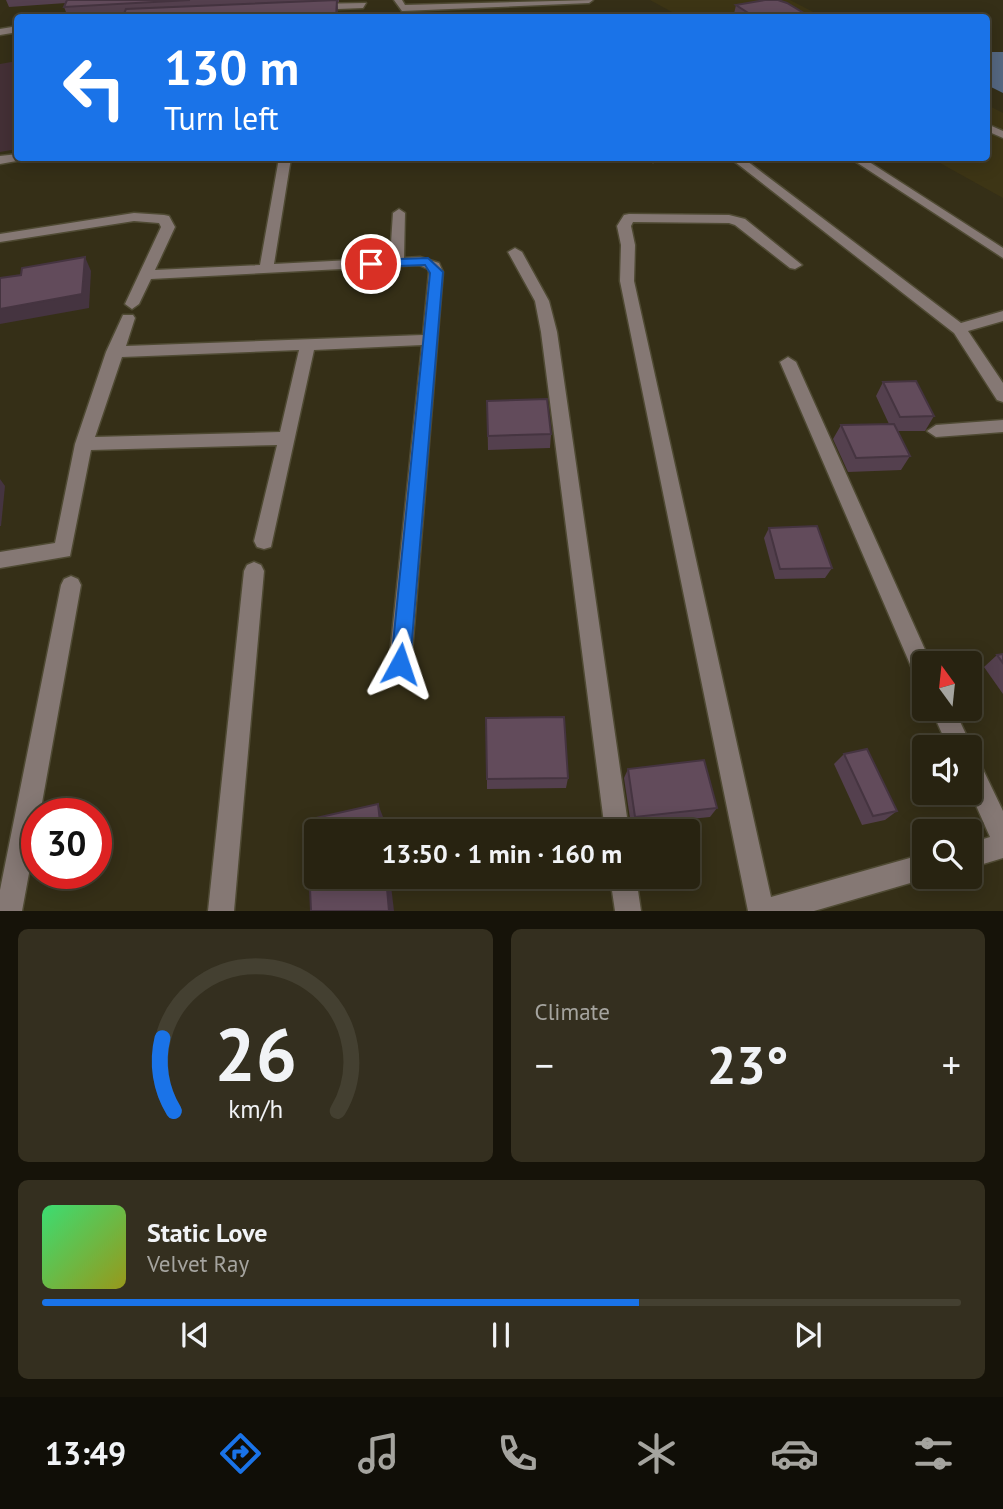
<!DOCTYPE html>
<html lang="en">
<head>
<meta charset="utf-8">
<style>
  :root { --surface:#282311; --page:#342f1f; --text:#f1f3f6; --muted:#a5a49f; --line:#444031; --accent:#1a73e8 }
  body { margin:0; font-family:"PT Sans",sans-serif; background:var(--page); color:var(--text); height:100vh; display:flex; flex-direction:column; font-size:26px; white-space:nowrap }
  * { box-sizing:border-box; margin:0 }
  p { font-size:23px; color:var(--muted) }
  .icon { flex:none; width:38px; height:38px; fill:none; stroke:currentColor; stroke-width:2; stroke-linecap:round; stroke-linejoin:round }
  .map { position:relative; height:911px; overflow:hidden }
  .side { display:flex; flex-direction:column; gap:18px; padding:18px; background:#161309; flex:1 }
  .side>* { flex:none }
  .banner { position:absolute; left:14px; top:14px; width:976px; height:147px; border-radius:7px; box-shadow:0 4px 18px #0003,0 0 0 2px var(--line); background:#1a73e8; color:#fff; overflow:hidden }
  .needle { width:46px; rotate:345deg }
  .fabs { position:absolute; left:912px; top:651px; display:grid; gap:14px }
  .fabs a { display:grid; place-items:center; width:70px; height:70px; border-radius:7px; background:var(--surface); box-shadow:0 4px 18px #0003,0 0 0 2px var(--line); font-size:35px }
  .speed { position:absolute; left:21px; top:798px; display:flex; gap:14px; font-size:35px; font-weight:700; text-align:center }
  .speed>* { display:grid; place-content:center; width:91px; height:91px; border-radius:50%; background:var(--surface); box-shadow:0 4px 18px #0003,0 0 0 2px var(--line); line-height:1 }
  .speed .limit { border:10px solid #d22; background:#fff; color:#111 }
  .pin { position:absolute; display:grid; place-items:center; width:60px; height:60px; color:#fff; margin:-30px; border:4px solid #fff; border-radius:50%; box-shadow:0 2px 7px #0007 }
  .me { position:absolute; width:77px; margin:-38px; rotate:5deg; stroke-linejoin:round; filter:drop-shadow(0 0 5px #0008) }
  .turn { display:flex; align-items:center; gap:24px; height:147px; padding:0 35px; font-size:32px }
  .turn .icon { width:91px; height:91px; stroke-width:2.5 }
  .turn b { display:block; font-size:49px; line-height:60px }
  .big { font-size:52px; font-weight:600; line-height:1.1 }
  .side .card { flex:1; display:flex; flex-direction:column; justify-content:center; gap:10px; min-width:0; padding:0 24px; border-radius:10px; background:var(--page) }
  .side .dial { align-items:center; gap:0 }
  .dial svg { height:182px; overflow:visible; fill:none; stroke:var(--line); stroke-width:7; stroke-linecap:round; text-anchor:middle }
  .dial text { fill:var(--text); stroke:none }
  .song { display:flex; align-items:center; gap:21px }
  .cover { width:84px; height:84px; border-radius:10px; background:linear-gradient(135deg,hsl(140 70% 55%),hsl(60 70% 35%)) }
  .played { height:7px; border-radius:4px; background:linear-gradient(90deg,var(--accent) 65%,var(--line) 65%) }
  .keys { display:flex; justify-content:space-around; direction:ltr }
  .heat { display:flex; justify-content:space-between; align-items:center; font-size:38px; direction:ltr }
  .side .tiles { flex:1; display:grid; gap:18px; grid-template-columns:1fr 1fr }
  .card:last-child { grid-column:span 2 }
  .trip { position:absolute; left:304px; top:819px; width:396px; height:70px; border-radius:7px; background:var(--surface); box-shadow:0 4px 18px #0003,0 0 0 2px var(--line); font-weight:600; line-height:70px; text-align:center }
  .menu { display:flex; height:112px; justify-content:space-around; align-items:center; background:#100e07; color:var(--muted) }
  .menu .icon { width:49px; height:49px }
  .menu .active { color:var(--accent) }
  .menu b { font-size:32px; color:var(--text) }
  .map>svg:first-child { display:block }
  .built { fill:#3d3515 }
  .education { fill:#443036 }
  .water { fill:#556882 }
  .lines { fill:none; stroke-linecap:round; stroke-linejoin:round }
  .minor-casing { stroke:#4f4a33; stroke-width:3 }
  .minor { fill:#857874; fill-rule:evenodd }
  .wall { fill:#54404e }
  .shaded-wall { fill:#453440 }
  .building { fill:#624b5b; stroke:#453440; stroke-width:2 }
  .route { fill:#1a73e8; stroke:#114b97; stroke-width:2 }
</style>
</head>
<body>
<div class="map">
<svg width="1003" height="911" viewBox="0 0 1003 911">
  <rect width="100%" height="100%" fill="#352f17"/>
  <!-- built -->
  <g class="built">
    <polygon points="650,0 790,0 823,17 681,17"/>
    <polygon points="987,105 1003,113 1003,198 931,158 987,158"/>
  </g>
  <!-- education -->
  <polygon class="education" points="17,61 17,149 0,152 0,64"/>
  <!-- water -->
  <polygon class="water" points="987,52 1003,52 1003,93 987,85"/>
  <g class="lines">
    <!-- minor casing -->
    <g class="minor-casing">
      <g id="minor">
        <polygon points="394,0 402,0 405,5 593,0 589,3 402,11"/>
        <polygon points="366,3 363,8 313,10 309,7 313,4"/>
        <polygon points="145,13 149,18 106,18 110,15"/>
        <polygon points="18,26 18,32 0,35 0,29"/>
        <polygon points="987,124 1003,131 1003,138 987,131"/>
        <polygon points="18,154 18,158 24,158 22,160 0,164 0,156"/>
        <path d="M279 158H291L274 264 390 258 393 213 399 209 405 213 404 258 420 257 439 263 443 272 411 664 408 671 400 674 392 671 389 664 422 345 314 350 271 547 264 549 257 547 254 541 277 445 91 450 70 556 0 568V552L55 543 75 444 106 352 123 315H133L135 318 126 346 423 335 429 272 428 269 419 265 151 279 139 304 132 309 125 304 161 227 159 223 134 221 0 242V234L134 213 164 215 169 216 175 227 155 270 260 265ZM299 350 280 432 95 437 122 357Z"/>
        <polygon points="645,158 659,158 653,162"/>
        <polygon points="730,158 743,158 961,323 1003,311 1003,321 968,331 1003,383 1003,402 997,400 954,333"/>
        <polygon points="850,158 863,158 1003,248 1003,258"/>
        <polygon points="629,214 729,215 745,219 802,265 795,269 790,268 735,225 729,223 633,222 631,226 635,245 634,281 771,897 924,854 924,877 931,877 814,911 748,911 620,281 621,245 617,226 624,215"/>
        <polygon points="515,248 522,252 549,301 557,332 629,831 605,831 541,332 535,301 508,252"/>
        <polygon points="788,357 796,362 931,663 924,663 924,681 916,678 780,362"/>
        <polygon points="1003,420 1003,432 936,437 927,431 936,425"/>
        <polygon points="254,562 261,565 264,571 234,911 208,911 244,571 247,565"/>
        <polygon points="71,576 78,579 81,585 40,814 37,814 37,830 22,911 0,911 0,890 61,585 64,579"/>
        <polygon points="931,709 954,709 972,747 970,752 970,747 948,747"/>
        <polygon points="970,755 978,759 1003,811 1003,858 970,868 970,843 990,837 970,792"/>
        <polygon points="610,877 636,877 641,911 615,911"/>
      </g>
    </g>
    <!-- minor -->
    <use href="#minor" class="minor"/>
  </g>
  <!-- wall -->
  <g class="wall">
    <polygon points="6,0 339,0 339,2 337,2 338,18 122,18 124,14 68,17 64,7 66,3 9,7"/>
    <polygon points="736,5 812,18 733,18"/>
    <polygon points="883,382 934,416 925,431 898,431 910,456 901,470 848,472 833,439 841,425 889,424 876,396"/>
    <polygon points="487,401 551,434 550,448 488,450"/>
    <polygon points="769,528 832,568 825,578 775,579 764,538"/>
    <polygon points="1003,654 1003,694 984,667 997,655"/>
    <polygon points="844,754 897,811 885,820 862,825 834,764"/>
    <polygon points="628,769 717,808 710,817 631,825 624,778"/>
    <polygon points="568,778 566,788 487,789 487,779"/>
  </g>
  <!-- shaded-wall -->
  <g class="shaded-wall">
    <polygon points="337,0 338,12 338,18 336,18"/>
    <polygon points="85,257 91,271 89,308 0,324 0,309"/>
    <polygon points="0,479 5,486 1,526 0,526"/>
    <polygon points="378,804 383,817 385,831 381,831"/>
    <polygon points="386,877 390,877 394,911 389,911"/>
  </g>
  <!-- building -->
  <g class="building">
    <polygon points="67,0 190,0 64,7"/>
    <polygon points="337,0 336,18 122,18 126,9"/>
    <polygon points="765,0 778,0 787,3 812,18 756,18 736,5"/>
    <polygon points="85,257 82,294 0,309 0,278 21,275 22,268"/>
    <polygon points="916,381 934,416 900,417 883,382"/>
    <polygon points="547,399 551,434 488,436 487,401"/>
    <polygon points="894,424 910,456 856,458 841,425"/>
    <polygon points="817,526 832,568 780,569 769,528"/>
    <polygon points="1003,654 1003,663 997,655"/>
    <polygon points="564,717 568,778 487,779 486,718"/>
    <polygon points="867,749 897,811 873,816 844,754"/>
    <polygon points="704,760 717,808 635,817 628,769"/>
    <polygon points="378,804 381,831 317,831 317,877 386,877 389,911 311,911 307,820"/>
  </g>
  <!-- route -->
  <polygon class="route" points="428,258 443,272 410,664 407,670 400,673 393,670 391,664 430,273 425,265 371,267 365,264 371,260"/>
</svg>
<div class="fabs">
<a><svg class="needle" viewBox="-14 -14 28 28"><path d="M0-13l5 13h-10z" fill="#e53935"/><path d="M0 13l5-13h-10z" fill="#a5a49f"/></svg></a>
<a><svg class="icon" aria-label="sound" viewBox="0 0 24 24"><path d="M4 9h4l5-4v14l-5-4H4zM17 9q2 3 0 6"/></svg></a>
<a><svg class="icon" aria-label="search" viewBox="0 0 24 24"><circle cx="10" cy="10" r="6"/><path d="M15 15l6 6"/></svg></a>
</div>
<div class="speed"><div class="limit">30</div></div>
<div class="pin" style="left:371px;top:264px;background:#d93025"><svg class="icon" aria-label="arrive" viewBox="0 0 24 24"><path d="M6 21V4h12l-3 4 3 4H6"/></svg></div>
<svg class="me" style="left:400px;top:664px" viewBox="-20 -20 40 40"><path d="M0-17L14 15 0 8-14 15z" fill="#1a73e8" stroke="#fff" stroke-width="4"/></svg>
<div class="trip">13:50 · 1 min · 160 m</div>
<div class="banner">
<div class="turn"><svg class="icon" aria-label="left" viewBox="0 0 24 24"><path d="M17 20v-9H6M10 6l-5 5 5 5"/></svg><div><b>130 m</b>Turn left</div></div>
</div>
</div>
<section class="side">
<div class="tiles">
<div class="card dial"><svg viewBox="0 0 100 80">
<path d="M14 69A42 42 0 1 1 86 69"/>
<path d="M14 69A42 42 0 0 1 9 37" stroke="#1a73e8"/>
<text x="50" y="56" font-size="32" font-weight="700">26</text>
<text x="50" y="72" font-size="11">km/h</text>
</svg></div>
<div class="card"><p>Climate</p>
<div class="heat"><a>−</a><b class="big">23°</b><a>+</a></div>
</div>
<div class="card">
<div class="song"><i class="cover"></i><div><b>Static Love</b><p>Velvet Ray</p></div></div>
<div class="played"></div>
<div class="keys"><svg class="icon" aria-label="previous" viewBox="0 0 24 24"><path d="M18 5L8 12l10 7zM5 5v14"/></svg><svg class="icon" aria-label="pause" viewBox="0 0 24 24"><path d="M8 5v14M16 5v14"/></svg><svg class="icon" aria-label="next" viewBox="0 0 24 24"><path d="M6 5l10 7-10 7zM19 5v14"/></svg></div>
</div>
</div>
</section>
<nav class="menu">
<b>13:49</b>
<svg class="icon active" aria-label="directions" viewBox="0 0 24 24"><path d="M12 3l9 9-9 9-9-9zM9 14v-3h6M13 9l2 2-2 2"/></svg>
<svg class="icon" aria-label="music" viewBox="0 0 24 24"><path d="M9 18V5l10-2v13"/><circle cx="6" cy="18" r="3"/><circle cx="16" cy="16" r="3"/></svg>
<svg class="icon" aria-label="phone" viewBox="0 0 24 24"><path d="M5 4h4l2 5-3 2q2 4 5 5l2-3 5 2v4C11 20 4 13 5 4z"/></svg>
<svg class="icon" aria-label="climate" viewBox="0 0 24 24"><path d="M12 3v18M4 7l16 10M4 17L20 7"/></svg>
<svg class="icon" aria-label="car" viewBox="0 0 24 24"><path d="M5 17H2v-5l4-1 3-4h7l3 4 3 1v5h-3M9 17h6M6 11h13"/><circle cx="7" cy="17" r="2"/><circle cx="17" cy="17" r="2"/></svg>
<svg class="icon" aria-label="filters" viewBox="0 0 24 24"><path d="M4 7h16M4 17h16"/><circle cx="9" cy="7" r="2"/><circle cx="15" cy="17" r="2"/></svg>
</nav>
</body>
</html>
